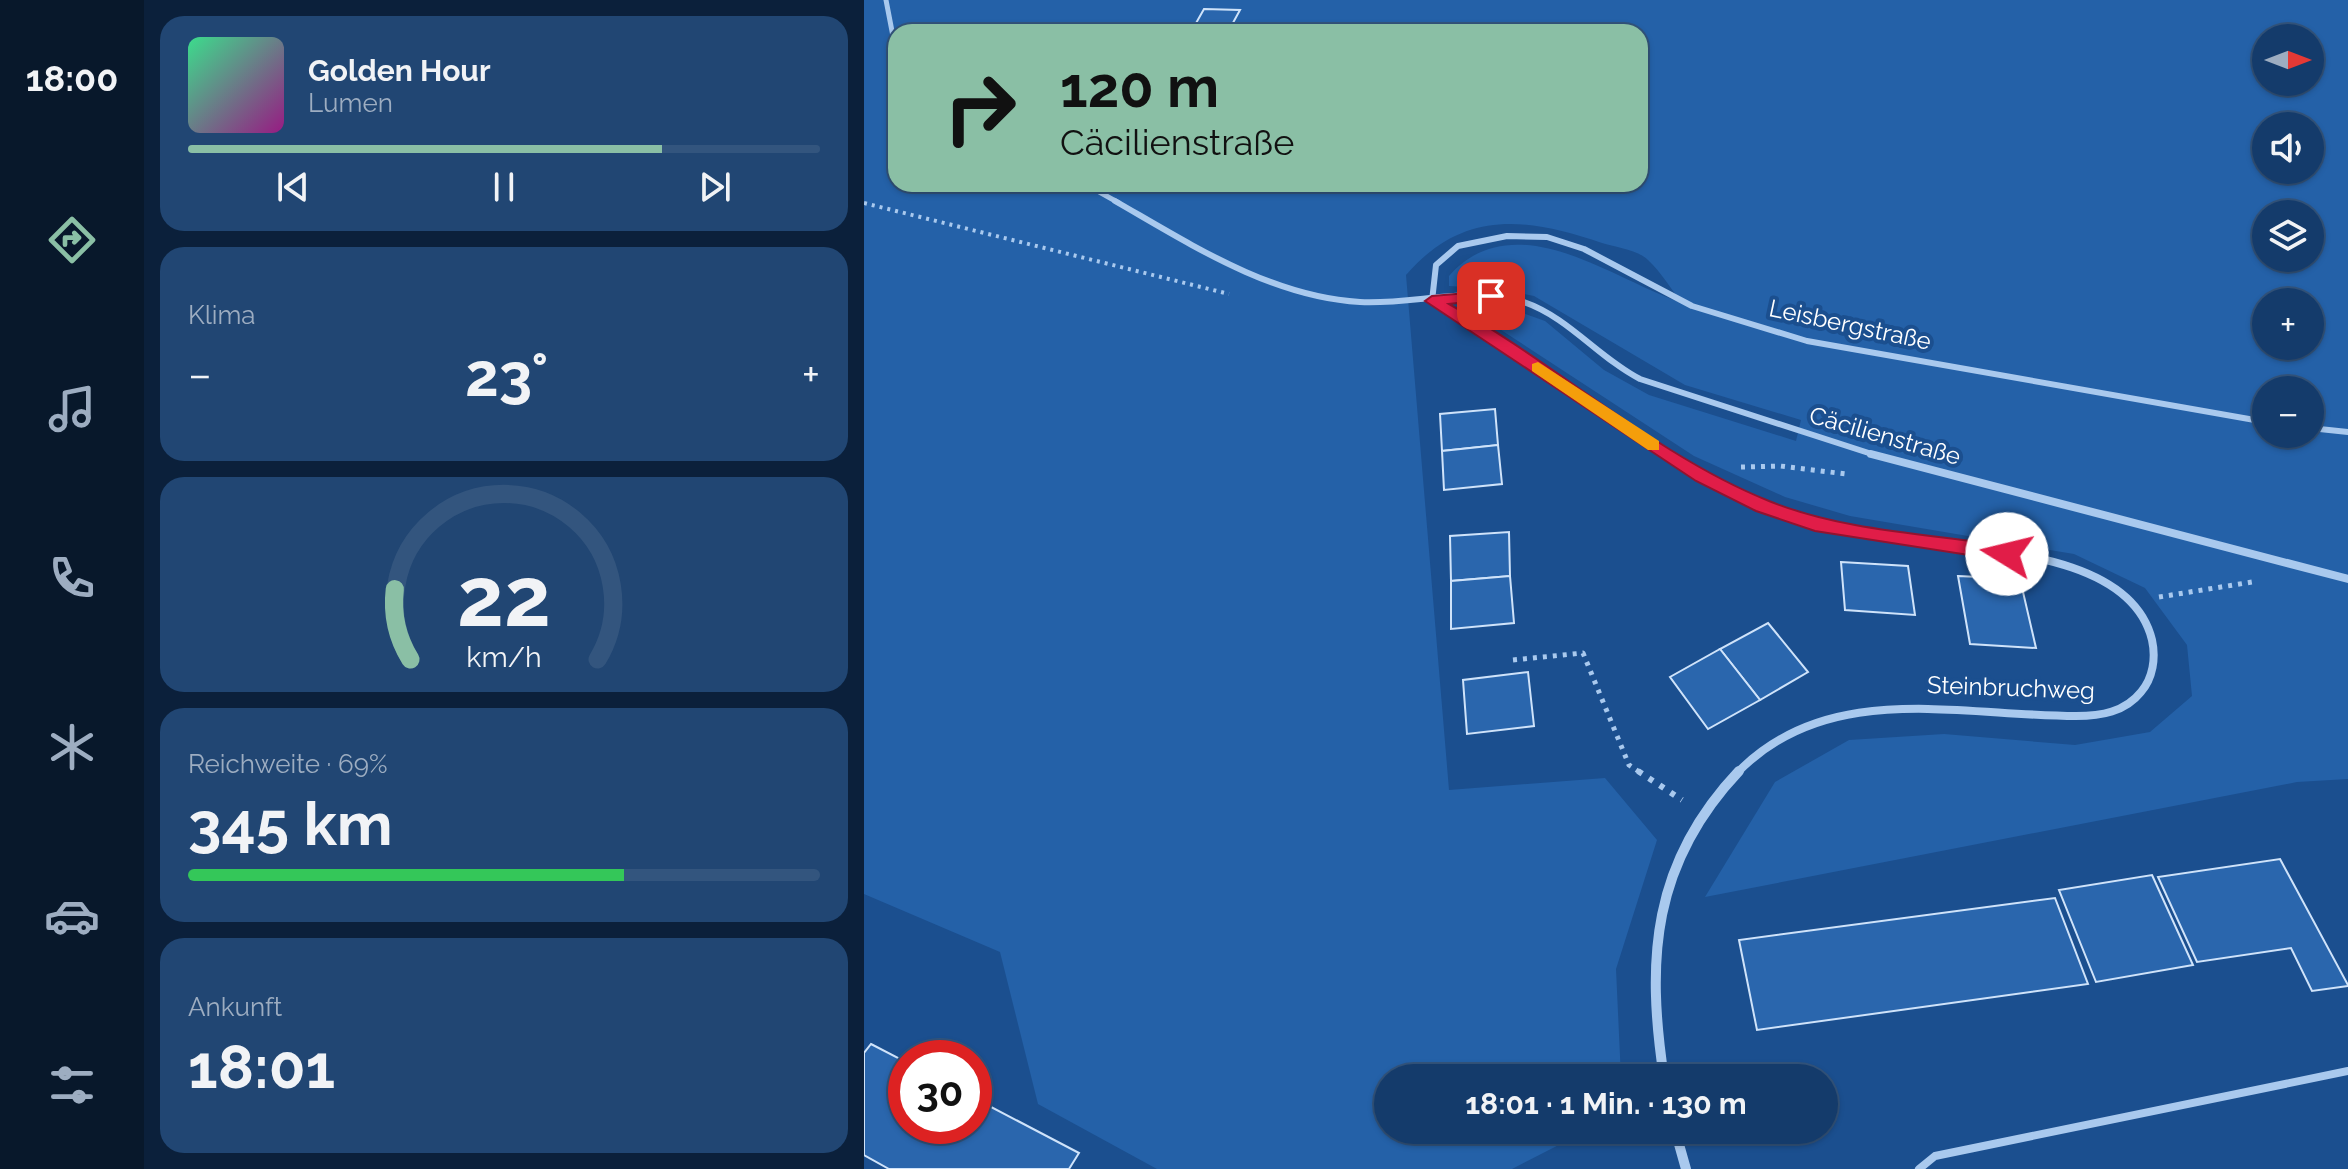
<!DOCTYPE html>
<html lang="de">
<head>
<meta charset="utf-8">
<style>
  :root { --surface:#143b6b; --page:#214673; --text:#f1f3f6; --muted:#9dadc1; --line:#33557e; --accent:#8abfa5 }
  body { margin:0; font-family:Raleway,sans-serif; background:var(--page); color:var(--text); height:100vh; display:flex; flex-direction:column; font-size:30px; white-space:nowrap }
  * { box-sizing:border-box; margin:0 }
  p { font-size:26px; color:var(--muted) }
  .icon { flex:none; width:44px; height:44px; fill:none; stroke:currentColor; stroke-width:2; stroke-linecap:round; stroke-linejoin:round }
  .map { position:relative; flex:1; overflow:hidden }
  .details { display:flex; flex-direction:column; gap:16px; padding:16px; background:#0b203b; width:720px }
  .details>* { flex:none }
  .top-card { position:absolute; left:24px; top:24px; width:760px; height:168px; border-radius:24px; box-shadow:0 2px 6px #0004,0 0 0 2px var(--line); background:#8abfa5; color:#111; overflow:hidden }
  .needle { width:52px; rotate:90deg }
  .fabs { position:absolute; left:1388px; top:24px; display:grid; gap:16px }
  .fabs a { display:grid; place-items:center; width:72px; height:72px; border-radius:50%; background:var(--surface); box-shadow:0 2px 6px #0004,0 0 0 2px var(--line); font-size:40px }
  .speed { position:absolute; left:24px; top:1040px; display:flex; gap:16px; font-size:40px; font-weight:700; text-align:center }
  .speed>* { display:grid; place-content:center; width:104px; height:104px; border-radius:50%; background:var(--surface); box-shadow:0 2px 6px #0004,0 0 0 2px var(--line); line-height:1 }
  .speed .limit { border:12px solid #d22; background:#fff; color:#111 }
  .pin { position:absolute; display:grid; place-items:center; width:68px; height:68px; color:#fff; margin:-34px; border-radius:16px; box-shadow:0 4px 12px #0006 }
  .me { position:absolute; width:88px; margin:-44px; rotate:279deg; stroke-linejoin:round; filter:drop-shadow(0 0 6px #0008) }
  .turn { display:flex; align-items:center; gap:28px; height:168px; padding:0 40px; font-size:36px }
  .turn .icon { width:104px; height:104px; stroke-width:2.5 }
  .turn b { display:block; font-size:56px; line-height:68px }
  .big { font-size:60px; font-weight:700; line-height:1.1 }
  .details .tile { flex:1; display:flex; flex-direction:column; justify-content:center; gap:12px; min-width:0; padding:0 28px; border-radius:24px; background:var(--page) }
  .details .dial { align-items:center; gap:0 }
  .dial svg { height:208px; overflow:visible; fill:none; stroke:var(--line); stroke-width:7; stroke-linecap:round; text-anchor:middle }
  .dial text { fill:var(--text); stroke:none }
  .song { display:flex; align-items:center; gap:24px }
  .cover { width:96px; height:96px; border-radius:12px; background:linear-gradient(135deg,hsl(150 70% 55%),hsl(310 70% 35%)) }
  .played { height:8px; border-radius:4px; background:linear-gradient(90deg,var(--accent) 75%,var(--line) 75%) }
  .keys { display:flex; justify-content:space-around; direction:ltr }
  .heat { display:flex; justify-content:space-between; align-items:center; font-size:44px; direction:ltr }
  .charge { height:12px; border-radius:6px; background:linear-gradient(90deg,#34c759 69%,var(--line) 0) }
  .trip { position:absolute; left:510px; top:1064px; width:464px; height:80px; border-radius:40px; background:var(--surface); box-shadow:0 2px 6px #0004,0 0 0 2px var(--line); font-weight:700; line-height:80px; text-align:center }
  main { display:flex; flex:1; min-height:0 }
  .tab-bar { display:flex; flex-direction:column; width:144px; justify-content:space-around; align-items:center; background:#08182b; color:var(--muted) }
  .tab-bar .icon { width:56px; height:56px }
  .tab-bar .current { color:var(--accent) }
  .tab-bar b { font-size:36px; color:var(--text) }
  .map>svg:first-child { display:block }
  .green { fill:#2461a8; fill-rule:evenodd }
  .building { fill:#2a66ad; stroke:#cfe3fa; stroke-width:2 }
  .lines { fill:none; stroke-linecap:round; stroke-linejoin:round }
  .path-far2 { stroke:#a9c9ee; stroke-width:4; stroke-dasharray:3 5; stroke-linecap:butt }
  .path-far1 { stroke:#a9c9ee; stroke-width:5; stroke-dasharray:4 6; stroke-linecap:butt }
  .path { stroke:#a9c9ee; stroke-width:6; stroke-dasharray:5 8; stroke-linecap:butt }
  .service { stroke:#a9c9ee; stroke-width:8 }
  .minor-far3 { stroke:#a9c9ee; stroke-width:5 }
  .minor-far2 { stroke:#a9c9ee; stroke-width:6 }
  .minor-far1 { stroke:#a9c9ee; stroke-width:8 }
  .minor { stroke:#a9c9ee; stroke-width:10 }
  .route { fill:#e11d48; stroke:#92132f; stroke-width:2 }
  .slow { fill:#f59e0b }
  .labels { text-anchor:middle; stroke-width:8; stroke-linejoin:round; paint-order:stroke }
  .street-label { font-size:24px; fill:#fff; stroke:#1b4f8f }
</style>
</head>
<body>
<main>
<nav class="tab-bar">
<b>18:00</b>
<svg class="icon current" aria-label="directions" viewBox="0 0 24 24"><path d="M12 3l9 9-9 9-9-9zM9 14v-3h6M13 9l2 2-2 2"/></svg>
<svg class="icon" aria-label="music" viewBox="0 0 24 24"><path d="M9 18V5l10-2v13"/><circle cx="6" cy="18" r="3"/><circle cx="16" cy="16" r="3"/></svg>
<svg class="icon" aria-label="phone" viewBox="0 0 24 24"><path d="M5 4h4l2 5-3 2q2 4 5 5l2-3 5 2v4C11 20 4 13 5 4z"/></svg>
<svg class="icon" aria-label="climate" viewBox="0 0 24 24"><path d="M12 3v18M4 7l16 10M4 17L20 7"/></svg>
<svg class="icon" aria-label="car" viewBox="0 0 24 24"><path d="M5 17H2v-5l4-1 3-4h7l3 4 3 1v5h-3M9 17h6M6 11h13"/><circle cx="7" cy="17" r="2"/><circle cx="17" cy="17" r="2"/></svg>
<svg class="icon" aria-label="filters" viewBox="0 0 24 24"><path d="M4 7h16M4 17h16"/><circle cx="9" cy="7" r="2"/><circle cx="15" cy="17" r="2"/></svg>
</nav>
<section class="details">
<div class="tile">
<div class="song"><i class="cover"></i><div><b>Golden Hour</b><p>Lumen</p></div></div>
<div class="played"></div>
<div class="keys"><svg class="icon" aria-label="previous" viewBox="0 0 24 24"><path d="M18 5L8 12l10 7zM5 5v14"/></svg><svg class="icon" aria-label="pause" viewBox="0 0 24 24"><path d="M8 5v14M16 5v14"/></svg><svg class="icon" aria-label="next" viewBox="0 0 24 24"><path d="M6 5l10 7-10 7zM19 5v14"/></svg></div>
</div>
<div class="tile"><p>Klima</p>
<div class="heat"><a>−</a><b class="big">23°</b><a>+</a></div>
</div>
<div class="tile dial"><svg viewBox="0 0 100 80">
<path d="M14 69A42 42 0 1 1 86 69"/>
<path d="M14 69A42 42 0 0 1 8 42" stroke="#8abfa5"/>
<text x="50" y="56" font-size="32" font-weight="700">22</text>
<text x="50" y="72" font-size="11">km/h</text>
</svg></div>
<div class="tile"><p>Reichweite · 69%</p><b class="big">345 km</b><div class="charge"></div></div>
<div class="tile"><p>Ankunft</p><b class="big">18:01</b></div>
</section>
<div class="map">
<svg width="1484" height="1169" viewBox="0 0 1484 1169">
  <rect width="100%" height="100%" fill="#1b4f8f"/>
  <!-- green -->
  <path class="green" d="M0 0H1484V779L1433 782 841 897 911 782 985 740 1080 734 1211 745 1286 732 1328 696 1323 645 1281 588 1210 554 986 516 921 497 830 456 602 307 644 308 681 321 740 370 785 395 932 441 937 420 821 385 670 296 634 289 585 286V276C650 202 748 279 818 303 807 289 797 272 784 260 774 250 751 247 738 243 662 217 599 209 542 275L585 790 741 778 793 840 752 969 757 1078H524V1130H724L648 1169H293L174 1104 136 952 0 894ZM32 32H776V184H32ZM1402 38H1446V82H1402ZM1402 126H1446V170H1402ZM1402 214H1446V258H1402ZM1402 302H1446V346H1402ZM1402 390H1446V434H1402Z"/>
  <!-- building -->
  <g class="building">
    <polygon points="340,9 376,10 364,32 327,32"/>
    <polygon points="631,409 634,445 578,451 576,414"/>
    <polygon points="634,445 638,484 580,490 578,451"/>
    <polygon points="645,532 646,576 587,581 586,536"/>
    <polygon points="977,562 1044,566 1051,615 981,610"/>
    <polygon points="646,576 650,623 587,629 587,581"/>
    <polygon points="1094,576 1156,579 1172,648 1106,644"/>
    <polygon points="904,623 944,672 896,700 856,649"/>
    <polygon points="856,649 896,700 844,729 806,677"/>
    <polygon points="664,672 670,726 603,734 599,680"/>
    <polygon points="1416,859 1484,985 1484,986 1448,991 1427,948 1333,962 1294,877"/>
    <polygon points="1288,875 1329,965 1232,982 1195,890"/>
    <polygon points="1191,898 1224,984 893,1030 875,940"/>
    <polygon points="7,1044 42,1062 42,1126 110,1126 110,1098 215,1153 205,1169 25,1169 0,1155 0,1053"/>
  </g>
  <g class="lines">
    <!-- path-far2 -->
    <polyline class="path-far2" points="0,203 365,294"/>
    <!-- path-far1 -->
    <g class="path-far1">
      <polyline points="877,467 916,466 982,474"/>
      <polyline points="1295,597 1388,582"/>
      <polyline points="649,660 719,653 765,765 777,773"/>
    </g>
    <!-- path -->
    <polyline class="path" points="774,771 818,800"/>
    <!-- service -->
    <polyline class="service" points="1055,1169 1071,1156 1484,1071"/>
    <!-- minor-far3 -->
    <g class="minor-far3">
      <polyline points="22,0 32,52"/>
      <polyline points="221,184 255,203"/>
    </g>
    <!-- minor-far2 -->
    <g class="minor-far2">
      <path d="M251 201C326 244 407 297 496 302 550 305 608 285 660 302 704 317 735 358 776 379L1014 456"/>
      <polyline points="568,301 806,456"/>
      <polyline points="568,301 572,265 594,246 643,236 683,237 720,249 828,306 943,341 1402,422"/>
      <polyline points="1446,428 1484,432"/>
    </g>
    <!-- minor-far1 -->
    <g class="minor-far1">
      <path d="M803 454C846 481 889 505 939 519 975 529 1013 536 1051 541 1122 551 1267 553 1288 640 1292 658 1289 678 1277 692 1261 712 1237 716 1212 716 1096 716 964 679 873 773"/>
      <polyline points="1007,454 1484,579"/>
    </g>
    <!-- minor -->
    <g class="minor">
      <path d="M800 1078C782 959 788 863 875 771"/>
      <polyline points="811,1130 822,1169"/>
    </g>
  </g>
  <!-- route -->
  <path class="route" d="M627 291 634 296 632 299 585 304C692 363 792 456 905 501 979 531 1065 534 1143 546L1152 554 1143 561 951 531 892 511 832 481 561 301 568 296Z"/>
  <!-- slow -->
  <polygon class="slow" points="674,362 795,441 795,450 784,450 668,371 668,364"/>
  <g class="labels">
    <!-- street labels -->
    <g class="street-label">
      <text transform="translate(986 325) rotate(12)" y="8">Leisbergstraße</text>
      <text transform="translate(1021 436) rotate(16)" y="8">Cäcilienstraße</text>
      <text transform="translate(1147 688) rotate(2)" y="8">Steinbruchweg</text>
    </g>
  </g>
</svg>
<div class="fabs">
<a><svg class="needle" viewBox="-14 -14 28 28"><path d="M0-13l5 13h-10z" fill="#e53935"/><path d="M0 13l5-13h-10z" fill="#9dadc1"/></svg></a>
<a><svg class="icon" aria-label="sound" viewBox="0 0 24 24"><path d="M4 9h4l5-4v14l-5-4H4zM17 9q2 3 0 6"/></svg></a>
<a><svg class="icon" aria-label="layers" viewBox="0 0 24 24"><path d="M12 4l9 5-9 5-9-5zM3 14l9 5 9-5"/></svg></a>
<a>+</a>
<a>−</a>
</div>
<div class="speed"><div class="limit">30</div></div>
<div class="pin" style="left:627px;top:296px;background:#d93025"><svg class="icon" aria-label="arrive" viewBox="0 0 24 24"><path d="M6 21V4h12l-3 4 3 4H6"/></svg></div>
<svg class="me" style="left:1143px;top:554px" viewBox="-20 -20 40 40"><circle r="19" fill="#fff"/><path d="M0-13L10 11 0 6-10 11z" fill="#e11d48"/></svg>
<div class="trip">18:01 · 1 Min. · 130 m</div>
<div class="top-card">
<div class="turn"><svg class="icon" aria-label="right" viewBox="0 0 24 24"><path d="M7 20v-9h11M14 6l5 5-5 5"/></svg><div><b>120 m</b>Cäcilienstraße</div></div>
</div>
</div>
</main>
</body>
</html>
